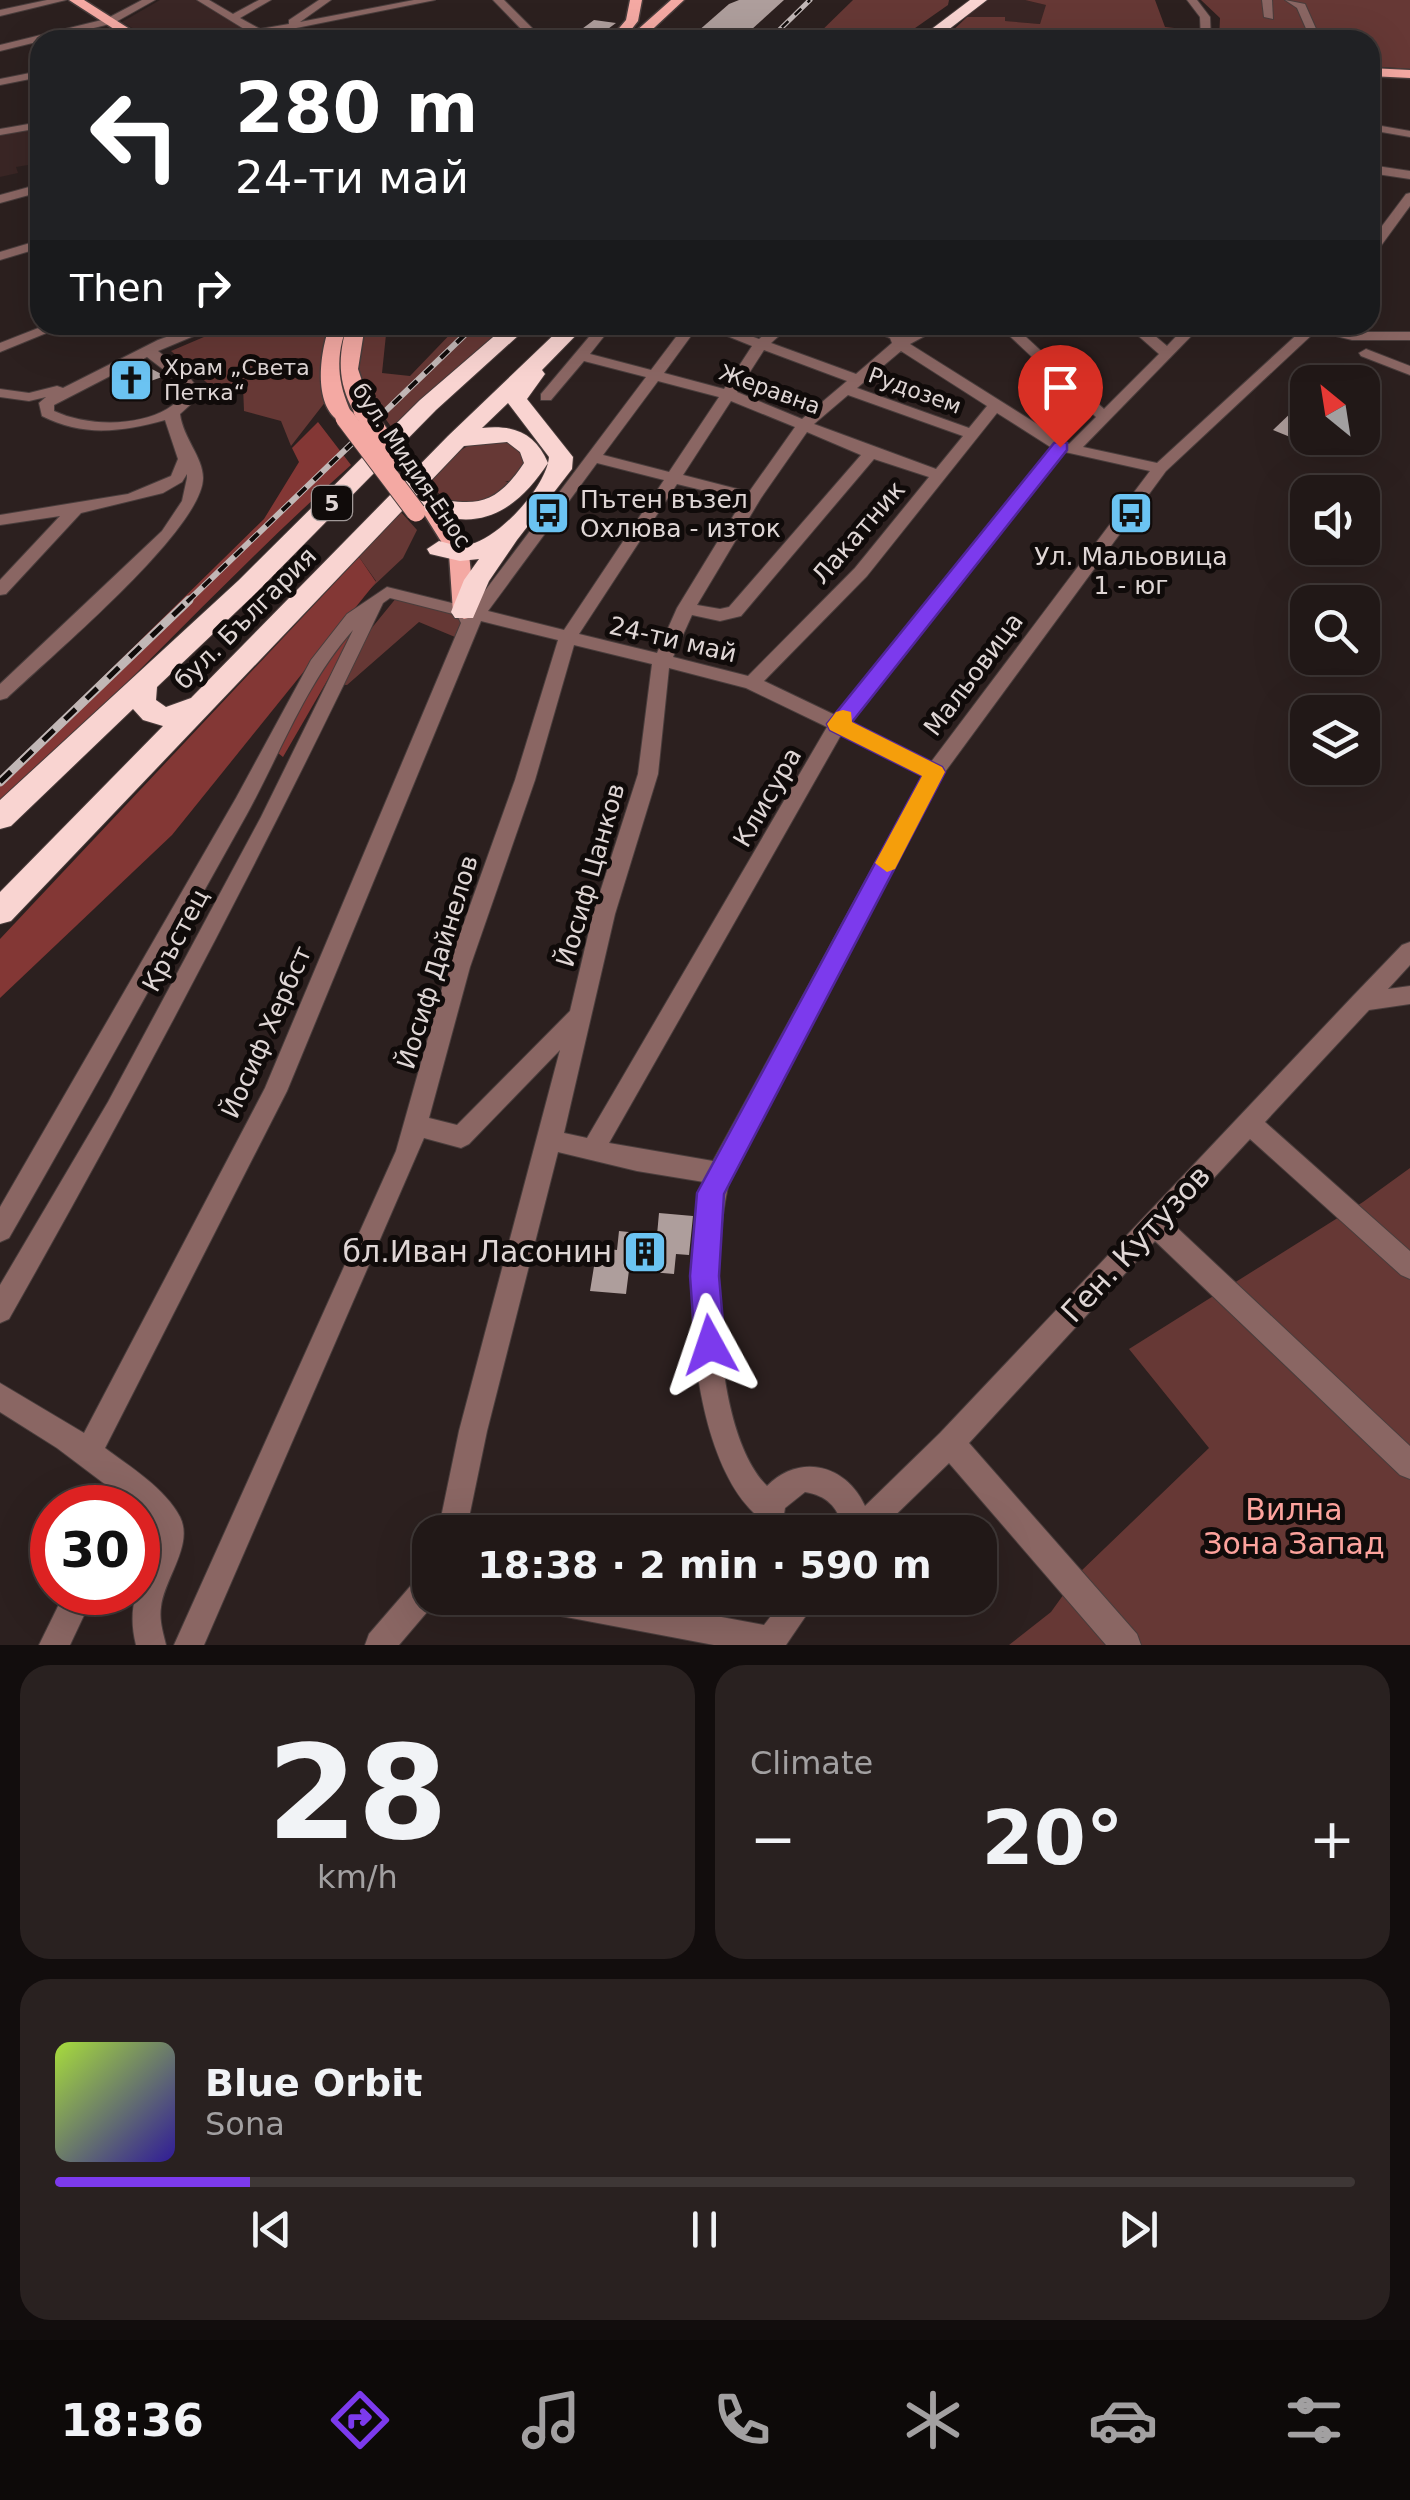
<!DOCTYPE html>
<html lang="en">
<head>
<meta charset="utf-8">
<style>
  :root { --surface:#211817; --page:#292120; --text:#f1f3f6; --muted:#a2a0a1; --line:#3e3736; --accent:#7c3aed }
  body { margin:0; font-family:"DejaVu Sans",sans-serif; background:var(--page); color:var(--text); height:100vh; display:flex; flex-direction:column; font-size:38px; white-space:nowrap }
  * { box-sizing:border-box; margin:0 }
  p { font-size:32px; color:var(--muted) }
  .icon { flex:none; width:55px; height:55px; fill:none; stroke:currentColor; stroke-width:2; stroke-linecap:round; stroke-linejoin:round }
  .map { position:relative; height:1645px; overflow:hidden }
  .panel { display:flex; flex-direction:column; gap:20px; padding:20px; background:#120d0d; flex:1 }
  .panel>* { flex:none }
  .top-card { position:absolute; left:30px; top:30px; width:1350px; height:305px; border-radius:30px; box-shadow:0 10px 40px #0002,0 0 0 2px var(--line); background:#202124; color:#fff; overflow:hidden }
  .needle { width:65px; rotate:330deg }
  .buttons { position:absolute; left:1290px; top:365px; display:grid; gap:20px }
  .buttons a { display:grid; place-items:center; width:90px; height:90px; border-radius:20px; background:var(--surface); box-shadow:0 10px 40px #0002,0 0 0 2px var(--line); font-size:50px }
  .speed { position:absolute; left:30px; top:1485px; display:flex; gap:20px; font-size:50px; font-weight:700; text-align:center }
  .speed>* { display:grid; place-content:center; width:130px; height:130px; border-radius:50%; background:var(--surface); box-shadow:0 10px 40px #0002,0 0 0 2px var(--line); line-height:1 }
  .speed .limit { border:15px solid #d22; background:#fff; color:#111 }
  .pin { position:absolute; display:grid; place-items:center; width:85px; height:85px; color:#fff; margin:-102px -42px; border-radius:50% 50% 50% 0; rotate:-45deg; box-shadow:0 0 10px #0007 }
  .pin .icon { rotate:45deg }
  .me { position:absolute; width:110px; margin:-55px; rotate:355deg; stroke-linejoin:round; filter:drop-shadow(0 0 8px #0008) }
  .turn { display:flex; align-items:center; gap:35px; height:210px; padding:0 40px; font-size:45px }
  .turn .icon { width:130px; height:130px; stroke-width:2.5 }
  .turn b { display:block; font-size:70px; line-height:85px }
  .then { display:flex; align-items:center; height:95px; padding:0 40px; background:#0003; gap:20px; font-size:38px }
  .big { font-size:75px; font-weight:600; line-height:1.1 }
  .panel .tile { flex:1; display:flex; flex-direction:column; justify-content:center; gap:15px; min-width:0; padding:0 35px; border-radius:30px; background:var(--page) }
  .panel .dial { align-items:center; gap:0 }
  .dial b { font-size:130px; line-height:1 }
  .song { display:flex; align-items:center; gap:30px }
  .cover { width:120px; height:120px; border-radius:15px; background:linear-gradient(135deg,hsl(80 70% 55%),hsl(250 70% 35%)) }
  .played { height:10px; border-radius:5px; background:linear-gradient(90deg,var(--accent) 15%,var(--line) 15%) }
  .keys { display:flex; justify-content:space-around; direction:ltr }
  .heat { display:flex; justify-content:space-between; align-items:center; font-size:55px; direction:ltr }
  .panel .tiles { flex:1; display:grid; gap:20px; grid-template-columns:1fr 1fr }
  .tile:last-child { grid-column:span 2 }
  .trip { position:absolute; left:412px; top:1515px; width:585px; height:100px; border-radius:30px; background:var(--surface); box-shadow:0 10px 40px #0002,0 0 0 2px var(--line); font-weight:600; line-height:100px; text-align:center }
  .menu { display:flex; height:160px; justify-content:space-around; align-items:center; background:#0d0a09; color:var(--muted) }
  .menu .icon { width:70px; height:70px }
  .menu .selected { color:var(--accent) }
  .menu b { font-size:45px; color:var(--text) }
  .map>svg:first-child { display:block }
  .built { fill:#3a2625 }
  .green { fill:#663835 }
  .forest { fill:#833735 }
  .building { fill:#ae9e9c }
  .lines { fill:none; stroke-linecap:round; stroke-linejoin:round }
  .minor-casing { stroke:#493d3c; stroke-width:2 }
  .major-casing { stroke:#493d3c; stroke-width:3 }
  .highway-casing { stroke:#493d3c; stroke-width:2 }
  .minor { fill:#8a6663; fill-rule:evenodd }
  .major { fill:#f4a9a3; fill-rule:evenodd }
  .highway { fill:#f9d4d1; fill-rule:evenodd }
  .rail-far2-casing { stroke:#c1b7b6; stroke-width:5 }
  .rail-far1-casing { stroke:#c1b7b6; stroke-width:6 }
  .rail-casing { stroke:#c1b7b6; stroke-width:9 }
  .rail-far2 { stroke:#100b0a; stroke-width:2.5; stroke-dasharray:9; stroke-linecap:butt }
  .rail-far1 { stroke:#100b0a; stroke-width:4; stroke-dasharray:11; stroke-linecap:butt }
  .rail { stroke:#100b0a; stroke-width:5; stroke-dasharray:15; stroke-linecap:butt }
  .major-bridge-casing { stroke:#493d3c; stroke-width:21; stroke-linecap:butt }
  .major-bridge { stroke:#f4a9a3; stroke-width:19 }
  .route { fill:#7c3aed; stroke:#51269a; stroke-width:2.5 }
  .slow { fill:#f59e0b }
  .labels { text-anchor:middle; stroke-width:10; stroke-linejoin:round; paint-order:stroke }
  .far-poi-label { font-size:22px; fill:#dfd6d5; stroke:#100b0a; text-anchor:start }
  .far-street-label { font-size:22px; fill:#dfd6d5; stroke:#100b0a }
  .shield { fill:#100b0a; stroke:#a19998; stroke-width:2.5 }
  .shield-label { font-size:22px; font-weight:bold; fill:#dfd6d5 }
  .poi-label { font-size:25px; fill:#dfd6d5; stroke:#100b0a; text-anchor:start }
  .street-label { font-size:25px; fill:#dfd6d5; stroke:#100b0a }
  .near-street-label { font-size:30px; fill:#dfd6d5; stroke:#100b0a }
  .near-poi-label { font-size:30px; fill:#dfd6d5; stroke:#100b0a; text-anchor:end }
  .near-park-label { font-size:30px; fill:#fda39d; stroke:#100b0a }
</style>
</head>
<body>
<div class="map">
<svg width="1410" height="1645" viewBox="0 0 1410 1645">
  <rect width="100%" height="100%" fill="#2c201f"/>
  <!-- built -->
  <g class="built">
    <polygon points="160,0 200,0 254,31 202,40 153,40 122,22"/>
    <polygon points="980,0 1025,0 1047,5 1040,24 1005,21 1005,17 957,17"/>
    <polygon points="40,127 40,163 16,167 18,173 0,177 0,133"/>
  </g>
  <!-- green -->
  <g class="green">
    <polygon points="853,0 949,0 948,5 898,40 812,40"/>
    <polygon points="1025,0 1155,0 1165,27 1203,31 1202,40 1014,40 948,35 967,17 1005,17 1005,21 1040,24 1046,5"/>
    <polygon points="1201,0 1410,0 1410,69 1370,66 1370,40 1219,40 1220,18"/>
    <polygon points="232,325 334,325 321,372 326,401 291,446 281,421 244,411 243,386 223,397 171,351"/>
    <polygon points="367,325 387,325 382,373 410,376 459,325 513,325 392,428 355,376"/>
    <path d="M505 438 524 453 527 464 513 481H505L511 483 490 502 453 504 433 489 431 478C458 450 465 441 505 438Z"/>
    <polygon points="401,512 417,530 403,558 369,590 376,581 359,557"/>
    <polygon points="397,597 462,615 465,623 455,637 419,622 347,685 326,684"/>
    <polygon points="1410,1168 1410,1645 1009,1645 1051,1612 1079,1573 1209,1448 1129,1349 1363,1202"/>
  </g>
  <!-- forest -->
  <g class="forest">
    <path d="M318 422 351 465C229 574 119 695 0 807V778L264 519 299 462 292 448Z"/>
    <polygon points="359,557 376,582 172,835 0,998 0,939"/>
    <polygon points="366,609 361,622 283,757 273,749 307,685"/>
  </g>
  <!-- building -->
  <g class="building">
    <polygon points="739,0 784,0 741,39 697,32 729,4"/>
    <polygon points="594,20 616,23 593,40 567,40"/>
    <polygon points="150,368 165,376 122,391 118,379"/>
    <polygon points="1296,408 1308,413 1308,427 1295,439 1273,430"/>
    <polygon points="659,1213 693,1216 689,1255 676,1254 674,1274 629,1270 626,1294 590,1291 597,1248 617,1250 619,1231 657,1235"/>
  </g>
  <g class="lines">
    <!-- minor casing -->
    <g class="minor-casing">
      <g id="minor">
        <polygon points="47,0 66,0 0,16 0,10"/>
        <polygon points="142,0 155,0 114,23 0,51 0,45 106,19"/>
        <polygon points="197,0 209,0 233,14 259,0 271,0 240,18 260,29 289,24 289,20 319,0 331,0 300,22 414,0 435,0 237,40 216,40 249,32"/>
        <polygon points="493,0 504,0 532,28 527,38 497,40 522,30"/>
        <polygon points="1187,0 1197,0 1210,17 1211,40 1201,40 1200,17"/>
        <polygon points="1262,0 1272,0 1273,19 1264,17"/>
        <polygon points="1285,0 1305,4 1321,40 1311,40 1297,8"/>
        <polygon points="40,71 40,77 0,85 0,79"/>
        <polygon points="40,122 40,128 0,135 0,129"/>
        <polygon points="1370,124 1410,131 1410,137 1370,130"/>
        <polygon points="1370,165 1410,171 1410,179 1370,173"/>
        <polygon points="40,184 40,192 0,203 0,195"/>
        <polygon points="1410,193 1410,206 1375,254 1370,255 1370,242 1406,194"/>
        <polygon points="40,240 40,248 0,260 0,252"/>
        <polygon points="46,325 66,325 0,352 0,343"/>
        <path d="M200 325H220L158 351 187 374 202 394 180 414C183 438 203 457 203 478 203 529 48 659 7 698L0 700V684L162 531 182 501 187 478V474L182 482 163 493 81 513 6 594 0 595V580L60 516 0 525V515L128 494 171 476 178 459 165 420C122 432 83 437 42 416L39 403 46 397 29 401 0 397V389L29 393 57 386 63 388 158 340ZM147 357 177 380 187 393C181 398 174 405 167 409 136 427 86 426 54 411V405Z"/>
        <path d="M599 325H613L590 354 651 370 685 325H699L664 373 724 389 752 346 700 325H720L759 339 775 325H791L771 343 856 374 892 343 890 338 858 325H898L904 337 927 325H945L910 344 1069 444 1096 417 998 325H1013L1104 409 1159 354 1126 325H1142L1167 346 1187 325H1202L1083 447 1157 463 1304 328 1301 325H1325L1352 332H1410V340H1352L1316 331 1166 471 942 776 731 1175C710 1248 711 1430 767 1486 799 1453 846 1464 865 1506L940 1433 1353 996 1402 945 1410 942V965L1388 989 1410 986V1004L1369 1010 1265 1122 1410 1251V1279L1401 1275 1250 1139 1172 1223 1410 1446V1479L1400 1475 1155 1241 969 1443 1137 1634 1141 1645H1106L949 1463 878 1532H844C839 1509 829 1496 805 1492L785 1508 781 1532H753L754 1513C688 1450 680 1266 704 1182L637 1171 558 1152 487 1431 466 1532H438L459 1431 560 1050 469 1144 461 1148 424 1138 204 1645H174L396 1151 448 967 515 780 558 640 481 621 287 1091 105 1448C129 1466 166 1489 180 1517 194 1545 164 1579 161 1607 159 1620 163 1632 166 1645H136C123 1593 151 1577 153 1528L138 1512V1508H107L114 1491 57 1448 0 1412V1383L84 1433 265 1088 461 623 457 615 390 598 383 603C267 847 142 1084 9 1319L0 1323V1285L108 1102 261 817 353 630C306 683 281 752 247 814 168 955 90 1098 9 1238L0 1242V1207L236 798 311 660 347 614 387 587 472 608 646 377 584 361 551 400H541V394ZM764 350 847 381 802 419 737 392ZM901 351 987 406 969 428 857 388ZM658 381 719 397 669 472 603 455ZM848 395 963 436 936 469 814 424ZM731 401 795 427 749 492 683 475ZM997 413 1052 448 835 715 764 681 867 576ZM807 432 861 455 729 607 720 609 697 605 761 498ZM1065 452 1150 471 931 762 849 723ZM874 459 929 477 855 568 748 676 673 657 692 615 720 621 741 616ZM597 463 664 480 564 630 488 611ZM677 484 743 500 677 608 657 653 579 634ZM574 645 652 664 638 774 593 914 570 1011 457 1125 429 1118 470 967 535 780ZM669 668 746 688 827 727 587 1138 564 1133 615 914 658 774ZM841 735 923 775 713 1161 609 1143Z"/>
        <polygon points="1366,349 1410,366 1410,375 1361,356 1359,353"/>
        <polygon points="430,1570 430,1598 439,1598 399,1645 365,1645 369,1634 420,1575"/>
        <polygon points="65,1592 95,1592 70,1645 39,1645"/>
        <polygon points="530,1598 620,1598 764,1625 785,1598 818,1598 786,1645 714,1645 545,1613 535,1608"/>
      </g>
    </g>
    <!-- major casing -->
    <g class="major-casing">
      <g id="major">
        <polygon points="69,0 84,0 147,40 131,40"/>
        <polygon points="630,0 642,0 638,21 623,40 609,40 626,20"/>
        <polygon points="671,0 684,0 641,40 626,40"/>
        <polygon points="930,33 979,40 925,40 925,34"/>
        <polygon points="1370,68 1410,70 1410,78 1370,76"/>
        <path d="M330 325H365L358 369 372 411 363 417 356 415C339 387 337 361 346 329 334 361 339 389 354 418L345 424C311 411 320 351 330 325Z"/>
        <polygon points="427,497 434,499 469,554 475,612 472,617 464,619 453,612 449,554 417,503"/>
      </g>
    </g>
    <!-- highway casing -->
    <g class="highway-casing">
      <g id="highway">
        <polygon points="970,0 987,0 935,40 917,40"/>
        <path d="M507 325H530L436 410 257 592 157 687 156 700 166 707 191 698 448 436 564 325H586L542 370 545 374 527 399 573 457 572 469 517 540 489 581 473 618H455L451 612 464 580 479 559 460 561 430 554 427 549 439 541C450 544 460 547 471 544 499 538 547 486 549 457L508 403 482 428C514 424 536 434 548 463 525 498 495 526 451 518 438 516 424 513 415 503L427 496C474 507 495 507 524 463L520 452 507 442 464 446 11 921 0 924V892L163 726 143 720 133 709 11 826 0 829V800L239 580 420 400Z"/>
      </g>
    </g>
    <!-- minor -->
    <use href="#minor" class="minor"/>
    <!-- major -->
    <use href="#major" class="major"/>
    <!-- highway -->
    <use href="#highway" class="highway"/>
    <!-- rail-far2 casing -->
    <g class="rail-far2-casing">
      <polyline id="rail-far2" points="769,40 810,0"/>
    </g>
    <!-- rail-far1 casing -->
    <g class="rail-far1-casing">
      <polyline id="rail-far1" points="187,602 475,325"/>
    </g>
    <!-- rail casing -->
    <g class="rail-casing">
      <polyline id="rail" points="0,782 189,600"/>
    </g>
    <!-- rail-far2 -->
    <use href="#rail-far2" class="rail-far2"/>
    <!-- rail-far1 -->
    <use href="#rail-far1" class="rail-far1"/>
    <!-- rail -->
    <use href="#rail" class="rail"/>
    <!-- major-bridge casing -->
    <g class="major-bridge-casing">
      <g id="major-bridge">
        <polyline points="363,411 396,458"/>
        <polyline points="345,418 416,512"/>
      </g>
    </g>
    <!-- major-bridge -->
    <use href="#major-bridge" class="major-bridge"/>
  </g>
  <!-- route -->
  <polygon class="route" points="1060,441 1067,443 1067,450 852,722 942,767 945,772 724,1194 719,1276 725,1345 721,1355 710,1360 700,1355 695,1345 690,1276 697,1193 922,776 830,730 827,724 1054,443"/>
  <!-- slow -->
  <polygon class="slow" points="843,710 851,712 852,722 942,767 945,772 895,869 887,872 875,863 922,776 830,730 827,724 836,712"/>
  <!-- icons -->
  <defs>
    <g id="church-square" transform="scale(2.25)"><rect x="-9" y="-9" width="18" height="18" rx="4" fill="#6bc3f2" stroke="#100b0a"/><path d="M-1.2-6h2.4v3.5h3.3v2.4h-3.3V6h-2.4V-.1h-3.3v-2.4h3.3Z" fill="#111"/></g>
    <g id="bus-square" transform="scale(2.25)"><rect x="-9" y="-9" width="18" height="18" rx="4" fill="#6bc3f2" stroke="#100b0a"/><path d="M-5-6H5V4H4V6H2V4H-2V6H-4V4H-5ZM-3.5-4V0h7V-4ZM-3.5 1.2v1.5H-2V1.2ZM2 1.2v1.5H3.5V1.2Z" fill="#111"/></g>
    <g id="building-square" transform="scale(2.25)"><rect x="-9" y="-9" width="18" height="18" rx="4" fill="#6bc3f2" stroke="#100b0a"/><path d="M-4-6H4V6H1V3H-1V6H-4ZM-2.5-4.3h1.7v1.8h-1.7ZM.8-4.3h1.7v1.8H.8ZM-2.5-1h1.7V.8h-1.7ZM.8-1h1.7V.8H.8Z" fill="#111"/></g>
  </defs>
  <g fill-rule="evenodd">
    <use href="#church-square" x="131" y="380"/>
    <use href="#bus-square" x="548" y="513"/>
    <use href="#bus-square" x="1131" y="513"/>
    <use href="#building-square" x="645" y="1252"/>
  </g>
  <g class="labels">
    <!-- far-poi labels -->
    <g class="far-poi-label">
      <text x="164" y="375">Храм „Света<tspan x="164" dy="25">Петка“</tspan></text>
    </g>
    <!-- far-street labels -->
    <g class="far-street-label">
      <text transform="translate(770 389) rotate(20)" y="8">Жеравна</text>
      <text transform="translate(915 390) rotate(20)" y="8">Рудозем</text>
      <text transform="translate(412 465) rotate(56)" y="8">бул. Мидия-Енос</text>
    </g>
    <!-- shield labels -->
    <rect class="shield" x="312" y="486" width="40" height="34" rx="8"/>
    <g class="shield-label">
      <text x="332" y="511">5</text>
    </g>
    <!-- poi labels -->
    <g class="poi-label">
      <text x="580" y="508">Пътен възел<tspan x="580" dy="29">Охлюва - изток</tspan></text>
      <text x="1131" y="565" text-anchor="middle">Ул. Мальовица<tspan x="1131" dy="29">1 - юг</tspan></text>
    </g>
    <!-- street labels -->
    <g class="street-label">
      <text transform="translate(858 532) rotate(-49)" y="9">Лакатник</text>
      <text transform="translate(245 618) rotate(-45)" y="9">бул. България</text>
      <text transform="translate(673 639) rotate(13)" y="9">24-ти май</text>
      <text transform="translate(973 674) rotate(-53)" y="9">Мальовица</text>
      <text transform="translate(767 797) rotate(-60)" y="9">Клисура</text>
      <text transform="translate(590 875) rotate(-74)" y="9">Йосиф Цанков</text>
      <text transform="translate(175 940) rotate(-62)" y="9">Кръстец</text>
      <text transform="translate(437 962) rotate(-73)" y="9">Йосиф Дайнелов</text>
      <text transform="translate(266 1032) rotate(-66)" y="9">Йосиф Хербст</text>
    </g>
    <!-- near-street labels -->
    <g class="near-street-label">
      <text transform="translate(1136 1244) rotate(-47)" y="10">Ген. Кутузов</text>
    </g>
    <!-- near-poi labels -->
    <g class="near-poi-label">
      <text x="612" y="1262">бл.Иван Ласонин</text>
    </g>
    <!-- near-park labels -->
    <g class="near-park-label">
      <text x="1294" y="1520">Вилна<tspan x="1294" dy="34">Зона Запад</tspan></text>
    </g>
  </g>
</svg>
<div class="buttons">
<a><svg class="needle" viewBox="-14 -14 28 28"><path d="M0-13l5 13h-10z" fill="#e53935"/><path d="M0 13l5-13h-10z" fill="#a2a0a1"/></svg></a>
<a><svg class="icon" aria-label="sound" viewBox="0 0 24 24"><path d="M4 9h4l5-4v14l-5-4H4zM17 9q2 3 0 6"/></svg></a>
<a><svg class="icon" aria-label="search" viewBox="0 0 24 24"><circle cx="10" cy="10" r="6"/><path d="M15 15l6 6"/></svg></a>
<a><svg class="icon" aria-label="layers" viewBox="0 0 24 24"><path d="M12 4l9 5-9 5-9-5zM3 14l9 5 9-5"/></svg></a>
</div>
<div class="speed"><div class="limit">30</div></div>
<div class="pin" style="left:1060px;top:447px;background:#d93025"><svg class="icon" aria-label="arrive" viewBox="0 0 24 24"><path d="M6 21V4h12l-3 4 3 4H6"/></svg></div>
<svg class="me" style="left:710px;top:1345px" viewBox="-20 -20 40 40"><path d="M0-17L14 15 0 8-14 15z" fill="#7c3aed" stroke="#fff" stroke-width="4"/></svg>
<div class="trip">18:38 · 2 min · 590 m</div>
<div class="top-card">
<div class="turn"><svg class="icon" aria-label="left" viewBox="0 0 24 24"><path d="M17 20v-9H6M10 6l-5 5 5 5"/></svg><div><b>280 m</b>24-ти май</div></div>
<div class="then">Then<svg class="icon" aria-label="right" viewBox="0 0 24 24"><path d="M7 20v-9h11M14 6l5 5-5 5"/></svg></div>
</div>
</div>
<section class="panel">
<div class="tiles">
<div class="tile dial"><b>28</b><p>km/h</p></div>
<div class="tile"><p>Climate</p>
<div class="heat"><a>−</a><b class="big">20°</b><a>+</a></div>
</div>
<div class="tile">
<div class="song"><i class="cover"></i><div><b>Blue Orbit</b><p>Sona</p></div></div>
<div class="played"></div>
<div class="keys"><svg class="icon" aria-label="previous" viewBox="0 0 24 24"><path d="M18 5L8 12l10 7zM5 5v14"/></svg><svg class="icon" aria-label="pause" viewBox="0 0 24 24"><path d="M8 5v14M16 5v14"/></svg><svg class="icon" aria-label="next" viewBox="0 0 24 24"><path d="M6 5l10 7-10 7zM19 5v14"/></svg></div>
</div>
</div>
</section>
<nav class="menu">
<b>18:36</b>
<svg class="icon selected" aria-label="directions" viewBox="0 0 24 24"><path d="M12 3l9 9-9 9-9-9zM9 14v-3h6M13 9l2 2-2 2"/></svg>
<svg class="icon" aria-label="music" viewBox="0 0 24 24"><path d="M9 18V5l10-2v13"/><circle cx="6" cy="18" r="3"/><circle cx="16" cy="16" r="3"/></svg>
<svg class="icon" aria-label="phone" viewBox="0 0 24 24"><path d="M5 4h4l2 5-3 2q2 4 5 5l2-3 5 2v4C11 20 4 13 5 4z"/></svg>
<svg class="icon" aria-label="climate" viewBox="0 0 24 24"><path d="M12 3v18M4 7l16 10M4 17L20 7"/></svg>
<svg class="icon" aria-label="car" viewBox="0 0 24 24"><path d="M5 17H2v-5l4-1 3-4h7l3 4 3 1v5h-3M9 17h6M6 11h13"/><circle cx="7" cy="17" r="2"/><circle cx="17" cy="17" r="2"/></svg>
<svg class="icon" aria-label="filters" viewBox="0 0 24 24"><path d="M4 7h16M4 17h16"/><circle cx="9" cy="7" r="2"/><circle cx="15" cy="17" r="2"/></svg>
</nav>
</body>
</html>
